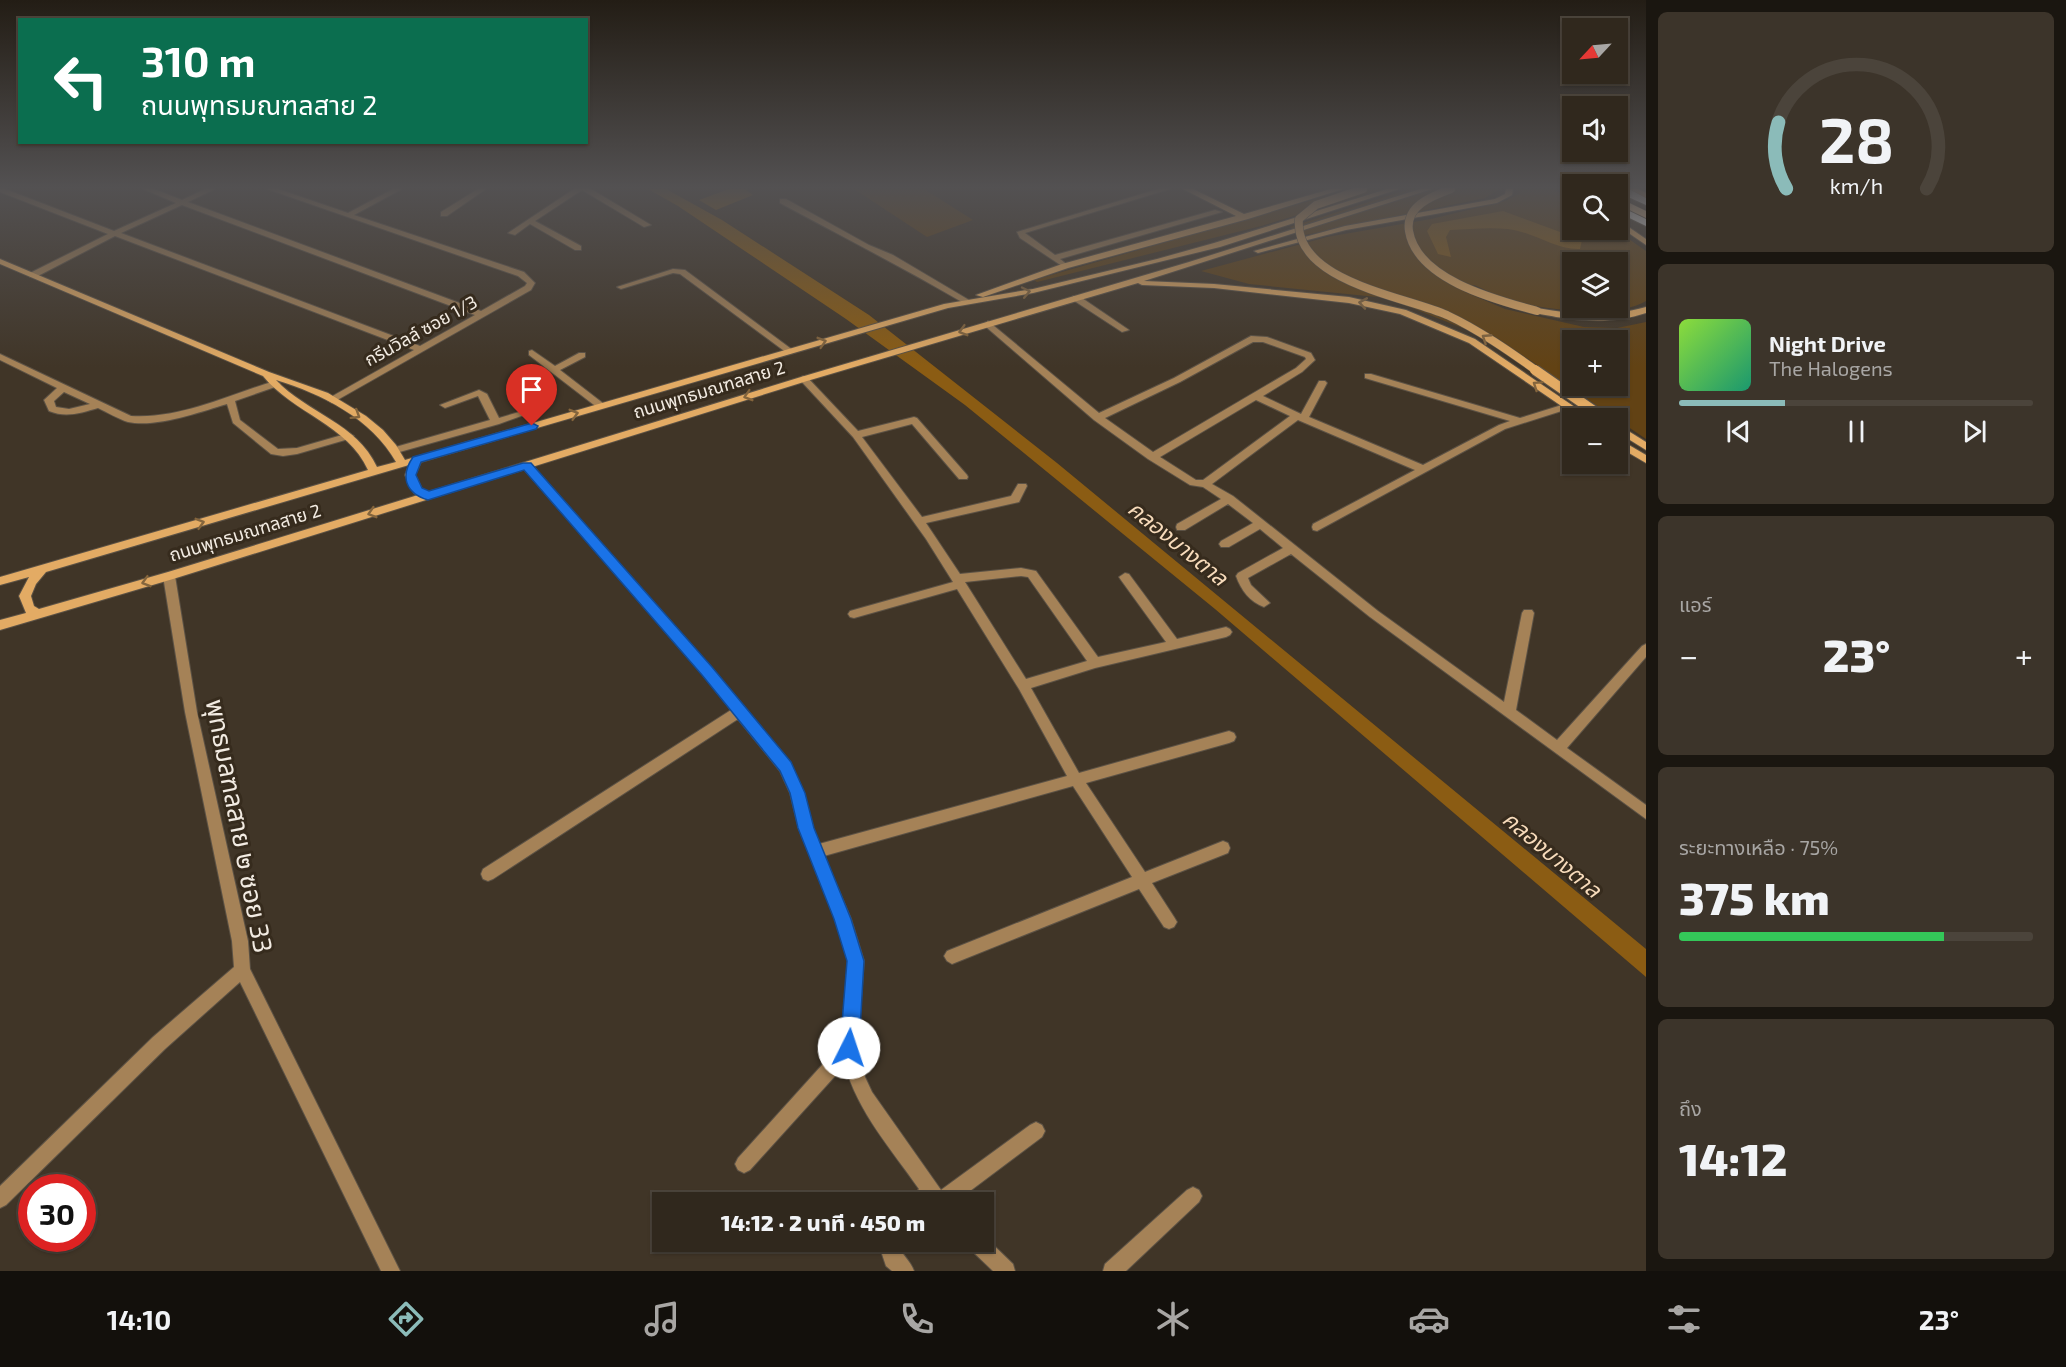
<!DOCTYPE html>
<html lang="th">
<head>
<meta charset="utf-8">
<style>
  :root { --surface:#30281d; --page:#3c342a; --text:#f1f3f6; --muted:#a8a6a4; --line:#4b443b; --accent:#8bbbb9 }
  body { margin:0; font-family:"Exo 2","Noto Sans Thai",sans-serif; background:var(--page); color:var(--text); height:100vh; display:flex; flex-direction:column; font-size:22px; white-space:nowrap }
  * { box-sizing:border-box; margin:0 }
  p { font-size:20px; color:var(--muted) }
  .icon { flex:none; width:33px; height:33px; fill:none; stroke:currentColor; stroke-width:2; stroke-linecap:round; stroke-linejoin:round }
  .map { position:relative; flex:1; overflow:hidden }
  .sheet { display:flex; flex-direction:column; gap:12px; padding:12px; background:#1a1610; width:420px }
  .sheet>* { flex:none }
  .banner { position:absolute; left:18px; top:18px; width:570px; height:126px; border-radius:0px; box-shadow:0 2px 4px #0004,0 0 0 2px var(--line); background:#0b6e4f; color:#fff; overflow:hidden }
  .needle { width:39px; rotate:244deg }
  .tools { position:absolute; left:1562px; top:18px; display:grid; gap:12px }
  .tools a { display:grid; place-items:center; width:66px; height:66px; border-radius:0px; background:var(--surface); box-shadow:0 2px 4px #0004,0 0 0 2px var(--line); font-size:30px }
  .speed { position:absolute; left:18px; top:1174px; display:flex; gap:12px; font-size:30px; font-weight:700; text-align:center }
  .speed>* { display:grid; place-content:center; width:78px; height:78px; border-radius:50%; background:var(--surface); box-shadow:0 2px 4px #0004,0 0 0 2px var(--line); line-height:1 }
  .speed .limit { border:9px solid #d22; background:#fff; color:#111 }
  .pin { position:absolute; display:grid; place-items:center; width:51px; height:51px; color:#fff; margin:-62px -26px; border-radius:50% 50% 50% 0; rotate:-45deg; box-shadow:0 0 6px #0007 }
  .pin .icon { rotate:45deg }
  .me { position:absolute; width:66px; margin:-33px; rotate:4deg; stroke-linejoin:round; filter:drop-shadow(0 0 4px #0008) }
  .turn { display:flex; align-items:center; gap:21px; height:126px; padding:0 24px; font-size:27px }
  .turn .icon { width:78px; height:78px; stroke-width:2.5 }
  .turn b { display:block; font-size:42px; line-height:51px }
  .big { font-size:45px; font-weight:800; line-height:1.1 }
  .sheet .widget { flex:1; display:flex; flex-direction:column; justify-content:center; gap:9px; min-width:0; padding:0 21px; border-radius:9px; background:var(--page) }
  .sheet .dial { align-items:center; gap:0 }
  .dial svg { height:156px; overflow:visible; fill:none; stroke:var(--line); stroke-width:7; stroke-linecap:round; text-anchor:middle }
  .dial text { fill:var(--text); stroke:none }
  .song { display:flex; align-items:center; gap:18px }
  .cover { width:72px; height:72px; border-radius:9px; background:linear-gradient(135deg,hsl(90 70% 55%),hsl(160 70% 35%)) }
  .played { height:6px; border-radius:3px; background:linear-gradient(90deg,var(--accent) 30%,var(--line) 30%) }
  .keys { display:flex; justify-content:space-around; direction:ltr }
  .heat { display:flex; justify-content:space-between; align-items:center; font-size:33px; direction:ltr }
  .charge { height:9px; border-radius:4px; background:linear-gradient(90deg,#34c759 75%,var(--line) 0) }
  .trip { position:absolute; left:652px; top:1192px; width:342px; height:60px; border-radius:0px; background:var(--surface); box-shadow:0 2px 4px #0004,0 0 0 2px var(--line); font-weight:800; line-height:60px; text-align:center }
  .tabs { display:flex; height:96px; justify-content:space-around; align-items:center; background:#13100c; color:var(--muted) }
  .tabs .icon { width:42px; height:42px }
  .tabs .on { color:var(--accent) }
  .tabs b { font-size:27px; color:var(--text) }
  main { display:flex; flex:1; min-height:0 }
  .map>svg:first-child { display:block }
  .green { fill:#624214; fill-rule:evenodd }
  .water { fill:#8b5c13 }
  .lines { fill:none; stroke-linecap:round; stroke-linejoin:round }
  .street-casing { stroke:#5c5245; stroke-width:2 }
  .secondary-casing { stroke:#5c5245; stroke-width:2 }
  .primary-casing { stroke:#5c5245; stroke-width:1 }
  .highway-casing { stroke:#5c5245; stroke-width:2 }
  .street { fill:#a58257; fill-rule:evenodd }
  .secondary { fill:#e3ab64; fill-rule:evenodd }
  .primary { fill:#fdd29e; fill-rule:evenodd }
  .highway { fill:#fafafa; fill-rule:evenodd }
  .secondary-bridge-far1-casing { stroke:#5c5245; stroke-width:9; stroke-linecap:butt }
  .secondary-bridge-casing { stroke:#5c5245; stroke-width:12; stroke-linecap:butt }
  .secondary-bridge-far1 { stroke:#e3ab64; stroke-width:8 }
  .secondary-bridge { stroke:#e3ab64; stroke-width:10 }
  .oneway { stroke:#84653d }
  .route { fill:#1a73e8; stroke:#114b97; stroke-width:1.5 }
  .labels { text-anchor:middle; stroke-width:6; stroke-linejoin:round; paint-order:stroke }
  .far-street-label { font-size:18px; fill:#f2ebe2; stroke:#362b1d }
  .water-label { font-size:22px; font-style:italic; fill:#f7dbbb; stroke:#362b1d }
  .near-street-label { font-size:26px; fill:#f2ebe2; stroke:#362b1d }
</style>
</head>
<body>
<main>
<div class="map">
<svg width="1646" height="1271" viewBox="0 0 1646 1271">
  <rect width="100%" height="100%" fill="#403527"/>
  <!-- green -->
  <g class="green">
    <polygon points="854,189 924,189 973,220 927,237"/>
    <polygon points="1351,189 1384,189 1261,226 1037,282 1034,280"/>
    <polygon points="1410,189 1499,189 1485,198 1305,235 1290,227"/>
    <path d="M1519 189H1553L1572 201V230H1616L1646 251V301C1617 319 1536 310 1504 298 1494 295 1484 289 1474 285L1465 292 1505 309 1584 327 1617 328 1646 322V439L1491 334 1465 329 1387 298 1249 284 1201 271 1327 237 1431 219 1505 201 1520 193ZM1572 262H1617V308H1572ZM1572 340H1617V386H1572Z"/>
  </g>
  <!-- water -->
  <g class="water">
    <polygon points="648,189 666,189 722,220 869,315 1057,463 1646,949 1646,977 1215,609 965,405 846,319 678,206"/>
    <polygon points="729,189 745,189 753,195 716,210 699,200"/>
    <path d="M1503 211 1582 240 1580 249C1555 250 1534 232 1508 229 1489 227 1469 229 1450 230L1446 237 1451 257 1438 254 1427 231 1432 224Z"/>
  </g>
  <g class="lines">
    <!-- street casing -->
    <g class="street-casing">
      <g id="street">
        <path d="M0 189H5L114 231 176 203 143 189H154L182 200 205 189H215L188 202 481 311 525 286 527 283 518 276 267 189H278L348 213 393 189H402L354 215 524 272 535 283 531 290 332 403 327 400 329 398 414 350 115 236 36 277H30V273L108 234 0 192ZM182 205 475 315 420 346 121 233Z"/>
        <polygon points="478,189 486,189 447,216 441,216 441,212"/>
        <polygon points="574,189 591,189 651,225 644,227 582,190 535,221 581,246 581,250 575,250 530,224 515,235 508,233"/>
        <polygon points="1158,189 1170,189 1025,233 1055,255 1215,210 1222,212 1060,259 1069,266 1065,268 1020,238 1017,232"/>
        <path d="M780 199H786L869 245 893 255 969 300 962 302C902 267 841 236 780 203Z"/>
        <polygon points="673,269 685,270 794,351 790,354 787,353 680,274 673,273 621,289 617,287"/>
        <polygon points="1073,296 1079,296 1129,330 1122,332 1073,300"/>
        <path d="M988 321 1099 413 1174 378 1251 336 1267 337 1311 353 1315 360 1302 372 1263 396 1301 414 1319 381H1325L1327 383 1309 417 1423 465 1499 425 1510 421 1365 378V374H1371L1520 418 1565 404H1571V408L1505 429 1317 531 1313 530 1312 527 1313 524 1415 470 1298 420 1212 484 1233 496 1378 611 1504 702 1522 613 1524 610H1532L1534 613 1516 710 1557 740 1642 646 1646 644V657L1567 748 1646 805V819L1370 617 1291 554 1248 578 1251 585 1270 603 1264 607C1250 602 1241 590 1236 576L1238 573 1283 548 1260 529 1229 547H1221L1219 544 1221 541 1253 523 1228 504 1185 530H1177L1176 527 1177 524 1221 499 1203 487 1190 485 1148 459 1094 420 985 326 984 324ZM1253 342H1263L1305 357 1306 359 1296 368 1153 452 1105 418 1180 382ZM1256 400 1290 416 1203 480H1196L1160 457Z"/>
        <polygon points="532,350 555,366 579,353 585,353 585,357 560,370 604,404 604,408 598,408 529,355 529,351"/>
        <path d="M0 354 131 416C181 419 228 395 275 381L280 384 278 386 235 401 240 420 278 449 297 448 349 433 354 436 352 438 297 454 283 456 271 454 233 423 227 404C200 412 156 428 128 422 118 419 107 412 98 408 81 413 66 418 49 411L44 400 57 388 0 360ZM64 392 90 404 69 409 56 407 54 401Z"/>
        <path d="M804 376 807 377 858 431 914 417 917 418 967 475 968 477 967 479H959L912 424 862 437 922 517 1011 496 1018 484H1026L1027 486 1019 502 926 523 960 574 1021 568 1036 571 1098 657 1166 642 1121 580 1119 577 1125 573 1129 574 1177 639 1226 627 1230 629 1232 632 1230 635 1226 637 1095 668 1031 688 1079 773 1229 731 1234 733 1236 737 1234 741 1229 743 1086 783 1145 872 1223 841 1228 843 1230 848 1228 853 1152 883 1174 917 1177 922 1174 927 1169 929 1164 927 1139 889 952 964 947 961 944 956 947 951 1132 877 1073 786 824 856 851 919 864 961 857 1048 865 1077 872 1092 941 1190 1030 1125 1036 1122 1042 1125 1045 1131 1042 1137 954 1203H909L912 1197 919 1189C892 1150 857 1111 845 1065L750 1170 744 1173 738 1170 735 1164 738 1158 841 1044 848 961 835 919 799 829 790 793 780 771 738 719 493 879 488 881 483 879 481 874 483 869 731 710 687 655 523 468V464H531L695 649 790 763 804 793 813 829 819 844 1067 776 1019 689 957 589 854 618 850 617 848 614 850 611 953 582 926 539 853 437 801 381V377ZM1021 576 1028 577 1087 661 1026 679 965 582Z"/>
        <polygon points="479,390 487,394 499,418 519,412 524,415 499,424 396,453 392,452 392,448 490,420 478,396 445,408 440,405"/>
        <polygon points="169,572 175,576 197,712 248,941 250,969 400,1271 381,1271 240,982 165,1049 6,1205 0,1208 0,1186 153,1037 234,967 232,941 185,712 163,576"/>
        <polygon points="1193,1187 1199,1190 1202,1196 1199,1202 1126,1271 1103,1271 1105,1264 1187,1190"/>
        <polygon points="984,1236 1013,1264 1015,1271 993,1271 970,1249 968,1242 984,1242"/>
        <path d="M878 1242H896C901 1254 910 1260 914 1271H892L886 1266Z"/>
      </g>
    </g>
    <!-- secondary casing -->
    <g class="secondary-casing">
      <g id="secondary">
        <polygon points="1183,189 1193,189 1244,214 1331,189 1343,189 1248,219 1068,268 983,297 976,295 1062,264 1236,216"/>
        <path d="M1387 189H1399L1220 247 1033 293 948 308 421 462 415 475 422 489 428 492 801 377 1189 262 1420 189H1432L1144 281 1214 284 1349 297 1406 310 1475 339 1588 416 1589 418H1579L1469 343 1400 314 1349 303 1214 288 1142 285 1138 283 807 381 173 579 0 630V620L26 613 19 596 29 577 0 585V577L368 470C348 425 293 413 263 376L0 264V259L269 372 328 393 366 416 383 430 396 445 405 460 944 304 1033 289 1157 259 1214 243ZM276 380C322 394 372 419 396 462L377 467C357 423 307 413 276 380ZM409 465 405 475 414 493 418 495 168 572 39 609 34 606 31 596 36 584 46 572Z"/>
        <polygon points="1506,189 1513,189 1512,195 1497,203 1346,230 1258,253 1254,251 1345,226 1495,199 1505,194"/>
        <polygon points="1561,189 1572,191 1572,196"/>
        <polygon points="1630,189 1639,189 1646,193 1646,198"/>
        <polygon points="1617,219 1646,239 1646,245 1617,225"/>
        <path d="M1646 307V313C1616 323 1586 321 1556 317 1548 315 1539 315 1533 311L1537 308C1577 315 1607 318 1646 307Z"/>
        <polygon points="1617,424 1646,442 1646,450 1617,432"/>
        <polygon points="1617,438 1646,455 1646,463 1617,446"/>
      </g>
    </g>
    <!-- primary casing -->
    <g class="primary-casing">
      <polygon id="primary" points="1617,197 1646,211 1646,218 1617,204"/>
    </g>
    <!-- highway casing -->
    <g class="highway-casing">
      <g id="highway">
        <polygon points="1617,189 1629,189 1646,198 1646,205 1617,192"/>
        <polygon points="1617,205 1646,219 1646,226 1617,212"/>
      </g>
    </g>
    <!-- street -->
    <use href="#street" class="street"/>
    <!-- secondary -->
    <use href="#secondary" class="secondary"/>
    <!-- primary -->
    <use href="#primary" class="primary"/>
    <!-- highway -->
    <use href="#highway" class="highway"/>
    <!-- secondary-bridge-far1 casing -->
    <g class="secondary-bridge-far1-casing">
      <g id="secondary-bridge-far1">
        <path d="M1363 189 1316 205 1299 219C1293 281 1404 296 1447 315 1479 330 1509 351 1537 371"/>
        <path d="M1451 189C1432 196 1405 206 1409 231 1417 280 1497 300 1537 311"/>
      </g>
    </g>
    <!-- secondary-bridge casing -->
    <g class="secondary-bridge-casing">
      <polyline id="secondary-bridge" points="1535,370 1604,418"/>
    </g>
    <!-- secondary-bridge-far1 -->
    <use href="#secondary-bridge-far1" class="secondary-bridge-far1"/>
    <!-- secondary-bridge -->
    <use href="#secondary-bridge" class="secondary-bridge"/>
  </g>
  <!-- one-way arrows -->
  <defs><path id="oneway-chevron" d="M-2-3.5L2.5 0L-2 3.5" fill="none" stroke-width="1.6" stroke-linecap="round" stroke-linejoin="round" transform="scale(1.5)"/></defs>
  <g class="oneway">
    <use href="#oneway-chevron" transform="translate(1026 292) rotate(-12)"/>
    <use href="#oneway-chevron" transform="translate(1363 303) rotate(-170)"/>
    <use href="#oneway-chevron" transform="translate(963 331) rotate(164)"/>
    <use href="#oneway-chevron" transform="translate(1486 338) rotate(-147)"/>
    <use href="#oneway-chevron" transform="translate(822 342) rotate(-17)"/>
    <use href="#oneway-chevron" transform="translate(1537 385) rotate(-146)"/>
    <use href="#oneway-chevron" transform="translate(748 396) rotate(163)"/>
    <use href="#oneway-chevron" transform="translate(574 414) rotate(-16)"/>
    <use href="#oneway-chevron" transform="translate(356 415) rotate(32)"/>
    <use href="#oneway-chevron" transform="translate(372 513) rotate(163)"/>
    <use href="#oneway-chevron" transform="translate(200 523) rotate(-16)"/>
    <use href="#oneway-chevron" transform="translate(146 582) rotate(164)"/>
  </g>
  <!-- sky -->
  <linearGradient id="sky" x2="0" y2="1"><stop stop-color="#231d15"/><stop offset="0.51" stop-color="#535152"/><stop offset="1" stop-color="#535152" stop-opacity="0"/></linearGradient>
  <rect width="1646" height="367" fill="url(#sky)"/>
  <!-- route -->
  <path class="route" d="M532 423 538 426 536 429 421 462 416 475 422 488 429 491 523 463H531L712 667 791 762 805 793 814 828 851 919 864 961 859 1048 856 1055 849 1058 843 1055 840 1048 847 961 834 919 798 828 790 793 780 771 702 675 524 470 428 500C405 493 400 476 413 457Z"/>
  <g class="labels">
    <!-- far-street labels -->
    <g class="far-street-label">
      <text transform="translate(421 331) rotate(-29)" y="6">กรีนวิลล์ ซอย 1/3</text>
      <text transform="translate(709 390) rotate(-17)" y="6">ถนนพุทธมณฑลสาย 2</text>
      <text transform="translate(245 533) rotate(-17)" y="6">ถนนพุทธมณฑลสาย 2</text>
    </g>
    <!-- water labels -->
    <g class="water-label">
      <text transform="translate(1178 543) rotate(39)" y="8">คลองบางตาล</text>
      <text transform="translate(1552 854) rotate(40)" y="8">คลองบางตาล</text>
    </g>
    <!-- near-street labels -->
    <g class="near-street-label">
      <text transform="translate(239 826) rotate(79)" y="9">พุทธมลฑลสาย ๒ ซอย 33</text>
    </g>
  </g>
</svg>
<div class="tools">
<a><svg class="needle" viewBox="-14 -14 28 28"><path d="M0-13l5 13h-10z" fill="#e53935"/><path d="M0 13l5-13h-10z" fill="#a8a6a4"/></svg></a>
<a><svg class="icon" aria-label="sound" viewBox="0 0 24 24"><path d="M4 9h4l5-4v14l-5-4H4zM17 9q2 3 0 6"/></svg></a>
<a><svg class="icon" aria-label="search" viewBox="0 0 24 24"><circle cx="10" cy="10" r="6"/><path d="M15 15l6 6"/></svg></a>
<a><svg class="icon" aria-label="layers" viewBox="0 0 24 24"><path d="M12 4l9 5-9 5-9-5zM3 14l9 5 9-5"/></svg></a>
<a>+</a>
<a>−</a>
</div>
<div class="speed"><div class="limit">30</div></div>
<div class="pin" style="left:532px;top:426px;background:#d93025"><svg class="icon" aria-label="arrive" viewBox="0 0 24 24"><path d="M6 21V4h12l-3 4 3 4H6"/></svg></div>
<svg class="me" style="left:849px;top:1048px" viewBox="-20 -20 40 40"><circle r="19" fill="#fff"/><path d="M0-13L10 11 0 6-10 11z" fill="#1a73e8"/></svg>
<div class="trip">14:12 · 2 นาที · 450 m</div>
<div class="banner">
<div class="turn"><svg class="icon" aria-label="left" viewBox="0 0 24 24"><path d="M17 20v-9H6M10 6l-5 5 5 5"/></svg><div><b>310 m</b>ถนนพุทธมณฑลสาย 2</div></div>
</div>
</div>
<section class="sheet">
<div class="widget dial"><svg viewBox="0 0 100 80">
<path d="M14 69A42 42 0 1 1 86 69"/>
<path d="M14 69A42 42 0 0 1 10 35" stroke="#8bbbb9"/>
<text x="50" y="56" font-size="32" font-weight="700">28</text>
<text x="50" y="72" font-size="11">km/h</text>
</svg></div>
<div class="widget">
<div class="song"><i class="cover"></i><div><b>Night Drive</b><p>The Halogens</p></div></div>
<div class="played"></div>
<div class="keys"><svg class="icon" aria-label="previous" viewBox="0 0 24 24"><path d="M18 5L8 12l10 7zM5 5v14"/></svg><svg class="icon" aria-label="pause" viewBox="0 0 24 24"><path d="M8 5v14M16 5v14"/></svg><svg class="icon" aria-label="next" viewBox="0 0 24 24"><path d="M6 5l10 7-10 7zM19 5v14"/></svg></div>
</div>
<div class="widget"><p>แอร์</p>
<div class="heat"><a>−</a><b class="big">23°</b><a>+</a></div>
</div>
<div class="widget"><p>ระยะทางเหลือ · 75%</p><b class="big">375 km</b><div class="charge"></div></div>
<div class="widget"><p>ถึง</p><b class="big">14:12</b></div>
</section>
</main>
<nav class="tabs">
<b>14:10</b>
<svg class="icon on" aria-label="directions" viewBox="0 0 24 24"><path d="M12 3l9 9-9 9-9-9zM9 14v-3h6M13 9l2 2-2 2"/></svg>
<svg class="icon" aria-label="music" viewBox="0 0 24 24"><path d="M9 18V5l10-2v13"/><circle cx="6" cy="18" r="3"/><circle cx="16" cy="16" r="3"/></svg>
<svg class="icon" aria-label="phone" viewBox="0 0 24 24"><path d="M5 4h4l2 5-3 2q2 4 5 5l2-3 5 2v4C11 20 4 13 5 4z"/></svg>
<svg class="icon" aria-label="climate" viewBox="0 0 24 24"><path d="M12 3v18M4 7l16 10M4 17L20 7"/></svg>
<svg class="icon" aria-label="car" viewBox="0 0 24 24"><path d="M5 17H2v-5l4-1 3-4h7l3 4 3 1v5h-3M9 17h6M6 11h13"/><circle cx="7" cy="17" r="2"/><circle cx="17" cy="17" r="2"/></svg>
<svg class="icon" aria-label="filters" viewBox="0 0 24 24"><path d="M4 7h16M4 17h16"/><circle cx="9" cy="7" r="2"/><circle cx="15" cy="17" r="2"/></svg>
<b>23°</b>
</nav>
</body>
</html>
